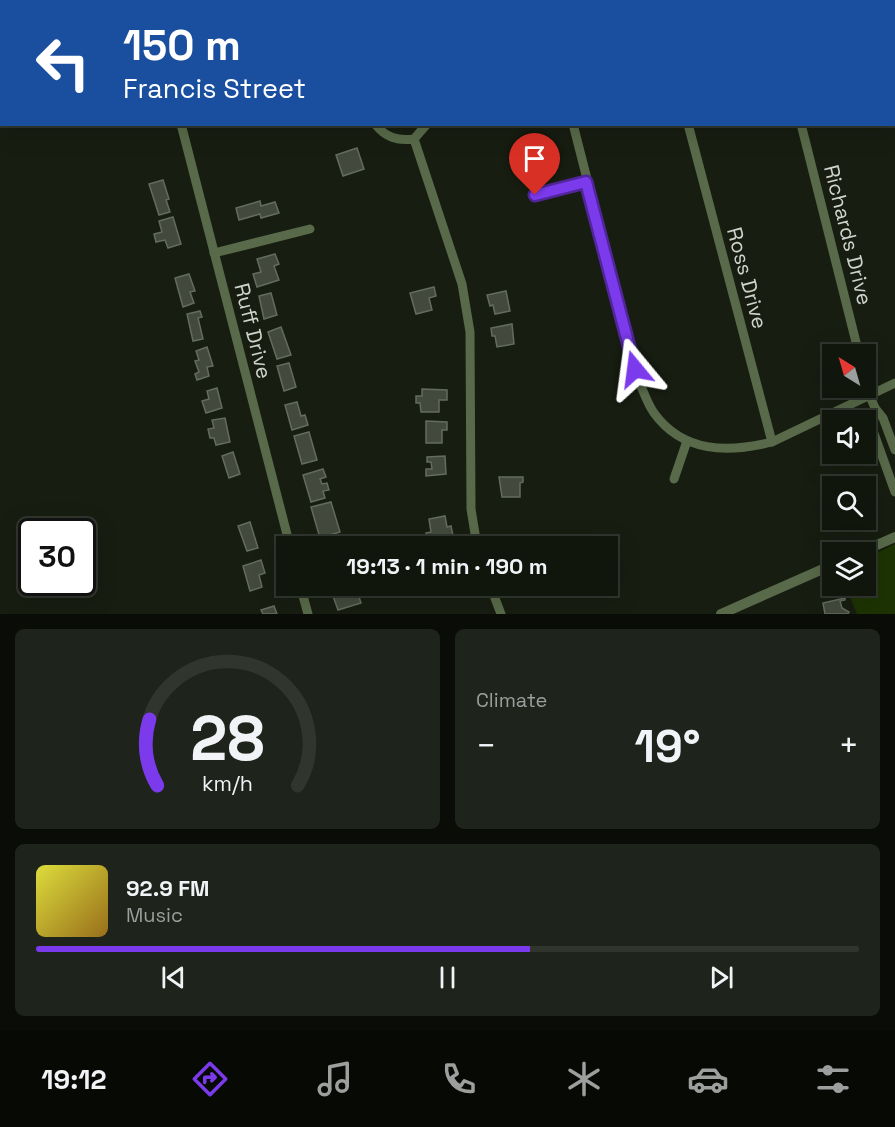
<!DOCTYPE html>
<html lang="en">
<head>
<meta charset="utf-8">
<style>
  :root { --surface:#11160d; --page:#1e231b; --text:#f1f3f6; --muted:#9c9f9d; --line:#30352e; --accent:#7c3aed }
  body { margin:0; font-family:"Space Grotesk",sans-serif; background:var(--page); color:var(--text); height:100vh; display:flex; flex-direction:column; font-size:22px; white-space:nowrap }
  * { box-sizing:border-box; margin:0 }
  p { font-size:20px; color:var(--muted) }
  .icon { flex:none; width:33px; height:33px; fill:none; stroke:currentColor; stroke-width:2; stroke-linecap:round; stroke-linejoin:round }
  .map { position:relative; height:614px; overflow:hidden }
  .sheet { display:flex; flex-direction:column; gap:15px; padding:15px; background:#090c07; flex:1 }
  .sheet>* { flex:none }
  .guide { position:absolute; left:0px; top:0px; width:896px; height:126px; box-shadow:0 6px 24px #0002,0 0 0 2px var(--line); background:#1a4fa0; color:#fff; overflow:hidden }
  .needle { width:39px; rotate:323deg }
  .buttons { position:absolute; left:822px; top:344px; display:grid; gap:12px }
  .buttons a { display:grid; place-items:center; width:54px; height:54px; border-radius:0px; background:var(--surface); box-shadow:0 6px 24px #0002,0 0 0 2px var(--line); font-size:30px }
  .speed { position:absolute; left:18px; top:518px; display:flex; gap:12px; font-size:30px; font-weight:700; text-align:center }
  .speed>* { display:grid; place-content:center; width:78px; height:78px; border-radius:50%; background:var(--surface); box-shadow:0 6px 24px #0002,0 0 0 2px var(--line); line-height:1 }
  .speed .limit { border:3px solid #111; border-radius:9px; background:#fff; color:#111 }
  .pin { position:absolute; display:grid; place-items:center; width:51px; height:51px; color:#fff; margin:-62px -26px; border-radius:50% 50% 50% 0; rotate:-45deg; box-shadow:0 0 6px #0007 }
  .pin .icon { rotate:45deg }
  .me { position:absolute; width:66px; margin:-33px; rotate:344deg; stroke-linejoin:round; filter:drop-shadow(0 0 4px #0008) }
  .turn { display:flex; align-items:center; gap:21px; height:126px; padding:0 24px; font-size:27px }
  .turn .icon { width:78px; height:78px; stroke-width:2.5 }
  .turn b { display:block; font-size:42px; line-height:51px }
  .big { font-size:45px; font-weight:600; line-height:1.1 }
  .sheet .tile { flex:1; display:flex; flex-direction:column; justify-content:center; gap:9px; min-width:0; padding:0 21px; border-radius:9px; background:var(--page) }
  .sheet .dial { align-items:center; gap:0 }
  .dial svg { height:156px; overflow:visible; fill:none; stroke:var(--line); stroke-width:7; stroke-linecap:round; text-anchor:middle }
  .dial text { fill:var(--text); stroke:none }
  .song { display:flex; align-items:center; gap:18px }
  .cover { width:72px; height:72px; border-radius:9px; background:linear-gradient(135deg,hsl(60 70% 55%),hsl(40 70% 35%)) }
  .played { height:6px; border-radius:3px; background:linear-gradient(90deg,var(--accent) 60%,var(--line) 60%) }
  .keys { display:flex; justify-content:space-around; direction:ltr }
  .heat { display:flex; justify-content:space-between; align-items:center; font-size:33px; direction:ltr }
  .sheet .tiles { flex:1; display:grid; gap:15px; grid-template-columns:1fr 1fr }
  .tile:last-child { grid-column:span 2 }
  .trip { position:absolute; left:276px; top:536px; width:342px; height:60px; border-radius:0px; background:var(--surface); box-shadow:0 6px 24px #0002,0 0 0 2px var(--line); font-weight:600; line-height:60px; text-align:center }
  .tab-bar { display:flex; height:96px; justify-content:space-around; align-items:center; background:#070905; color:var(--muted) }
  .tab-bar .icon { width:42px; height:42px }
  .tab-bar .selected { color:var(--accent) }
  .tab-bar b { font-size:27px; color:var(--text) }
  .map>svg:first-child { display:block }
  .green { fill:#1d3303 }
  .building { fill:#434a3d; stroke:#636c5d; stroke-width:1.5 }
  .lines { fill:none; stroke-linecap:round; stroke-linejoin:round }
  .minor { stroke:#586a49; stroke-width:9 }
  .tertiary { stroke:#586a49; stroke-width:10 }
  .route-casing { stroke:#51269a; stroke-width:15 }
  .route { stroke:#7c3aed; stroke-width:10 }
  .labels { text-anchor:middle; stroke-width:6; stroke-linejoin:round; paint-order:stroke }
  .street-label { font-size:21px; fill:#d0d4cc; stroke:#171d11 }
</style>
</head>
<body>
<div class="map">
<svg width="895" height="614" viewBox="0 0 895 614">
  <rect width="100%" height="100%" fill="#171d11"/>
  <!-- green -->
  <polygon class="green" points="895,544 895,614 857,614 845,585 866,585 866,558"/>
  <!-- building -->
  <g class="building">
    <polygon points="357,148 364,169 343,176 336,155"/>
    <polygon points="163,180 169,199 166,200 170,212 159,215 149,184"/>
    <polygon points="260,201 261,206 275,202 279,213 261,218 260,214 239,220 236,208"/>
    <polygon points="173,217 181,244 168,248 165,240 156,242 154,234 162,232 159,221"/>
    <polygon points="275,254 279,264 274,266 279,280 257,287 253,274 261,272 257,259"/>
    <polygon points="189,274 195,291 190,292 194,303 183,307 175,278"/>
    <polygon points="434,287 436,296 429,298 432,310 416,314 410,293"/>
    <polygon points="506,291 510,311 495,314 493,305 490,306 487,295"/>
    <polygon points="271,293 277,315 264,319 259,296"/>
    <polygon points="200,311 202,317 198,318 203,339 193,341 187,314"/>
    <polygon points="512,324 514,344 497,347 495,336 492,336 491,328"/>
    <polygon points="281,327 291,355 277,359 268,332"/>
    <polygon points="207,347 213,366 207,367 209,376 197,380 195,374 199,372 195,361 199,360 196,351"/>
    <polygon points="289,363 296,387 284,391 277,366"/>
    <polygon points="217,388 222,408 206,413 202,401 209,399 207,391"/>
    <polygon points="422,389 447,390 447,400 439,400 439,412 421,412 420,403 416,403 416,396 422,396"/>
    <polygon points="297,402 301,416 305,415 308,425 292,430 285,405"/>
    <polygon points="225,418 230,442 216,445 214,438 210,438 208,429 214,428 212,420"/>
    <polygon points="426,421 447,422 447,430 442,430 442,443 426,443"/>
    <polygon points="309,432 317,460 302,464 294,436"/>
    <polygon points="233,452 240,474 229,478 222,456"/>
    <polygon points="445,456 446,474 426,476 426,469 432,469 431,462 427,462 427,457"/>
    <polygon points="323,469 326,477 320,479 322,484 327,483 329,490 323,491 325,498 311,502 303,475"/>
    <polygon points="499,477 523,477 523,482 520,483 520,497 502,497"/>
    <polygon points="331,502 340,532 320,538 311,507"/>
    <polygon points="445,516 447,527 451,526 453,536 427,540 426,533 431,532 429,519"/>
    <polygon points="250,522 258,548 247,551 238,526"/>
    <polygon points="332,539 335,546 320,546 320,544"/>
    <polygon points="261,560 265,573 259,575 262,587 250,591 243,566"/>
    <polygon points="334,585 349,585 350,589 356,588 361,603 338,610 333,596 337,595"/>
    <polygon points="845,598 845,600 840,601 842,608 849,612 848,614 825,614 823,603"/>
    <polygon points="274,606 277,614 263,614 261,610"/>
  </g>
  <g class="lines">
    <!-- minor -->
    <g class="minor">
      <polyline points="148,0 149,2"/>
      <polyline points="361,0 361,2"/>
      <polyline points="740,0 742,2"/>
      <polyline points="881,0 881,2"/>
      <polyline points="575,2 576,0"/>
      <polyline points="691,2 691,0"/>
      <polyline points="894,52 895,56"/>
      <polyline points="181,124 290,546"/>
      <path d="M375 124C386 138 398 141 414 139L427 124"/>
      <path d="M573 124 638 379C643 390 647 403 654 413 683 453 728 453 772 442L895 383"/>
      <polyline points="688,124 772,442"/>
      <polyline points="801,124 859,354"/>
      <polyline points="414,139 462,284 470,332 471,509 477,546"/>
      <polyline points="535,195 587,182"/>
      <polyline points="214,253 310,229"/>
      <polyline points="866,379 869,394 875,408 883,418 895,450"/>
      <polyline points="875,408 871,425 895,492"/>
      <polyline points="674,479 687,441"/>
      <polyline points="300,585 308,614"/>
      <polyline points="490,585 501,614"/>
    </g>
    <!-- tertiary -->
    <g class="tertiary">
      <polyline points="861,552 895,537"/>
      <polyline points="721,614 832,565"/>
    </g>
  </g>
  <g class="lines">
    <!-- route casing -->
    <g class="route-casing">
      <polyline id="route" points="535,195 586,182 635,369"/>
    </g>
    <!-- route -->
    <use href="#route" class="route"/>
  </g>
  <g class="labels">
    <!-- street labels -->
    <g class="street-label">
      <text transform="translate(848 235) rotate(76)" y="7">Richards Drive</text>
      <text transform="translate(747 278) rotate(75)" y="7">Ross Drive</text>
      <text transform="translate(253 331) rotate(76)" y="7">Ruff Drive</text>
    </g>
  </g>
</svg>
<div class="buttons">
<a><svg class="needle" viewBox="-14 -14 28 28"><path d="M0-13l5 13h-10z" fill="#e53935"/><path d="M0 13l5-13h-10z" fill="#9c9f9d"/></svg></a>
<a><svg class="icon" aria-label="sound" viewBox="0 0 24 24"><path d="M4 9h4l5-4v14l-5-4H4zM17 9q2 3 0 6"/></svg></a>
<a><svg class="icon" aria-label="search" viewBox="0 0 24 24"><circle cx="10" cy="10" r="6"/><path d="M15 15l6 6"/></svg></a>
<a><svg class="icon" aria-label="layers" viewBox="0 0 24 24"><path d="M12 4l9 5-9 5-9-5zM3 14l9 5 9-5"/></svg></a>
</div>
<div class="speed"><div class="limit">30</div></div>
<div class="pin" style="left:535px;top:195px;background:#d93025"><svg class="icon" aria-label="arrive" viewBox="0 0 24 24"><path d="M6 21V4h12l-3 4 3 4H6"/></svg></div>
<svg class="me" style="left:635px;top:369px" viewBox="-20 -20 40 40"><path d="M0-17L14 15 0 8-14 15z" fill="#7c3aed" stroke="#fff" stroke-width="4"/></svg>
<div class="trip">19:13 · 1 min · 190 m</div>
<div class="guide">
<div class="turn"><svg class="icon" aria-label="left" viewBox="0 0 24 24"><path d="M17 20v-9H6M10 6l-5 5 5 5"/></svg><div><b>150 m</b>Francis Street</div></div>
</div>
</div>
<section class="sheet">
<div class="tiles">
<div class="tile dial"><svg viewBox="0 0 100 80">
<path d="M14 69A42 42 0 1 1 86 69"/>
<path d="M14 69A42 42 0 0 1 10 35" stroke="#7c3aed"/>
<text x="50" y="56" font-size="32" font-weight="700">28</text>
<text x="50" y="72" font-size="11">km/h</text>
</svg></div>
<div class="tile"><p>Climate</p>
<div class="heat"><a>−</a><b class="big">19°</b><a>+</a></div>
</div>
<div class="tile">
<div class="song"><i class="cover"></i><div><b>92.9 FM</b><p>Music</p></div></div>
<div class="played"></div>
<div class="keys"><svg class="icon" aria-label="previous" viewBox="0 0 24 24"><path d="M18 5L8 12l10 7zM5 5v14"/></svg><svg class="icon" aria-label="pause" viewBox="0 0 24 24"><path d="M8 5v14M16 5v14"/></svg><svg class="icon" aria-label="next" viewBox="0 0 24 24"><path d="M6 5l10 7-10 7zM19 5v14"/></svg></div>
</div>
</div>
</section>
<nav class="tab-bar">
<b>19:12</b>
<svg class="icon selected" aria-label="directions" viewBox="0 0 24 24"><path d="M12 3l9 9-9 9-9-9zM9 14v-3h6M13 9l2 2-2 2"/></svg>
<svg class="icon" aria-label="music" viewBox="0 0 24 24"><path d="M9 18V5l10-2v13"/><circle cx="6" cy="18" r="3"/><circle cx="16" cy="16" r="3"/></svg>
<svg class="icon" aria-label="phone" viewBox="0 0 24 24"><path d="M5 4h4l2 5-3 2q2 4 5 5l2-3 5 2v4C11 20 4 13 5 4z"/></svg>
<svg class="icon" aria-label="climate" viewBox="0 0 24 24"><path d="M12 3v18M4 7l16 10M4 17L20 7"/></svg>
<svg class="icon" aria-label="car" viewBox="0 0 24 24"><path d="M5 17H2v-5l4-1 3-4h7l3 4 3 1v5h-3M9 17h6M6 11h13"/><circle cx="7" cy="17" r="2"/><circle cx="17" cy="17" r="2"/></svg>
<svg class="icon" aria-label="filters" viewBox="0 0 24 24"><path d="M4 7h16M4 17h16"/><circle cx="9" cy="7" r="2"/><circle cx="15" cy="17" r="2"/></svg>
</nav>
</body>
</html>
